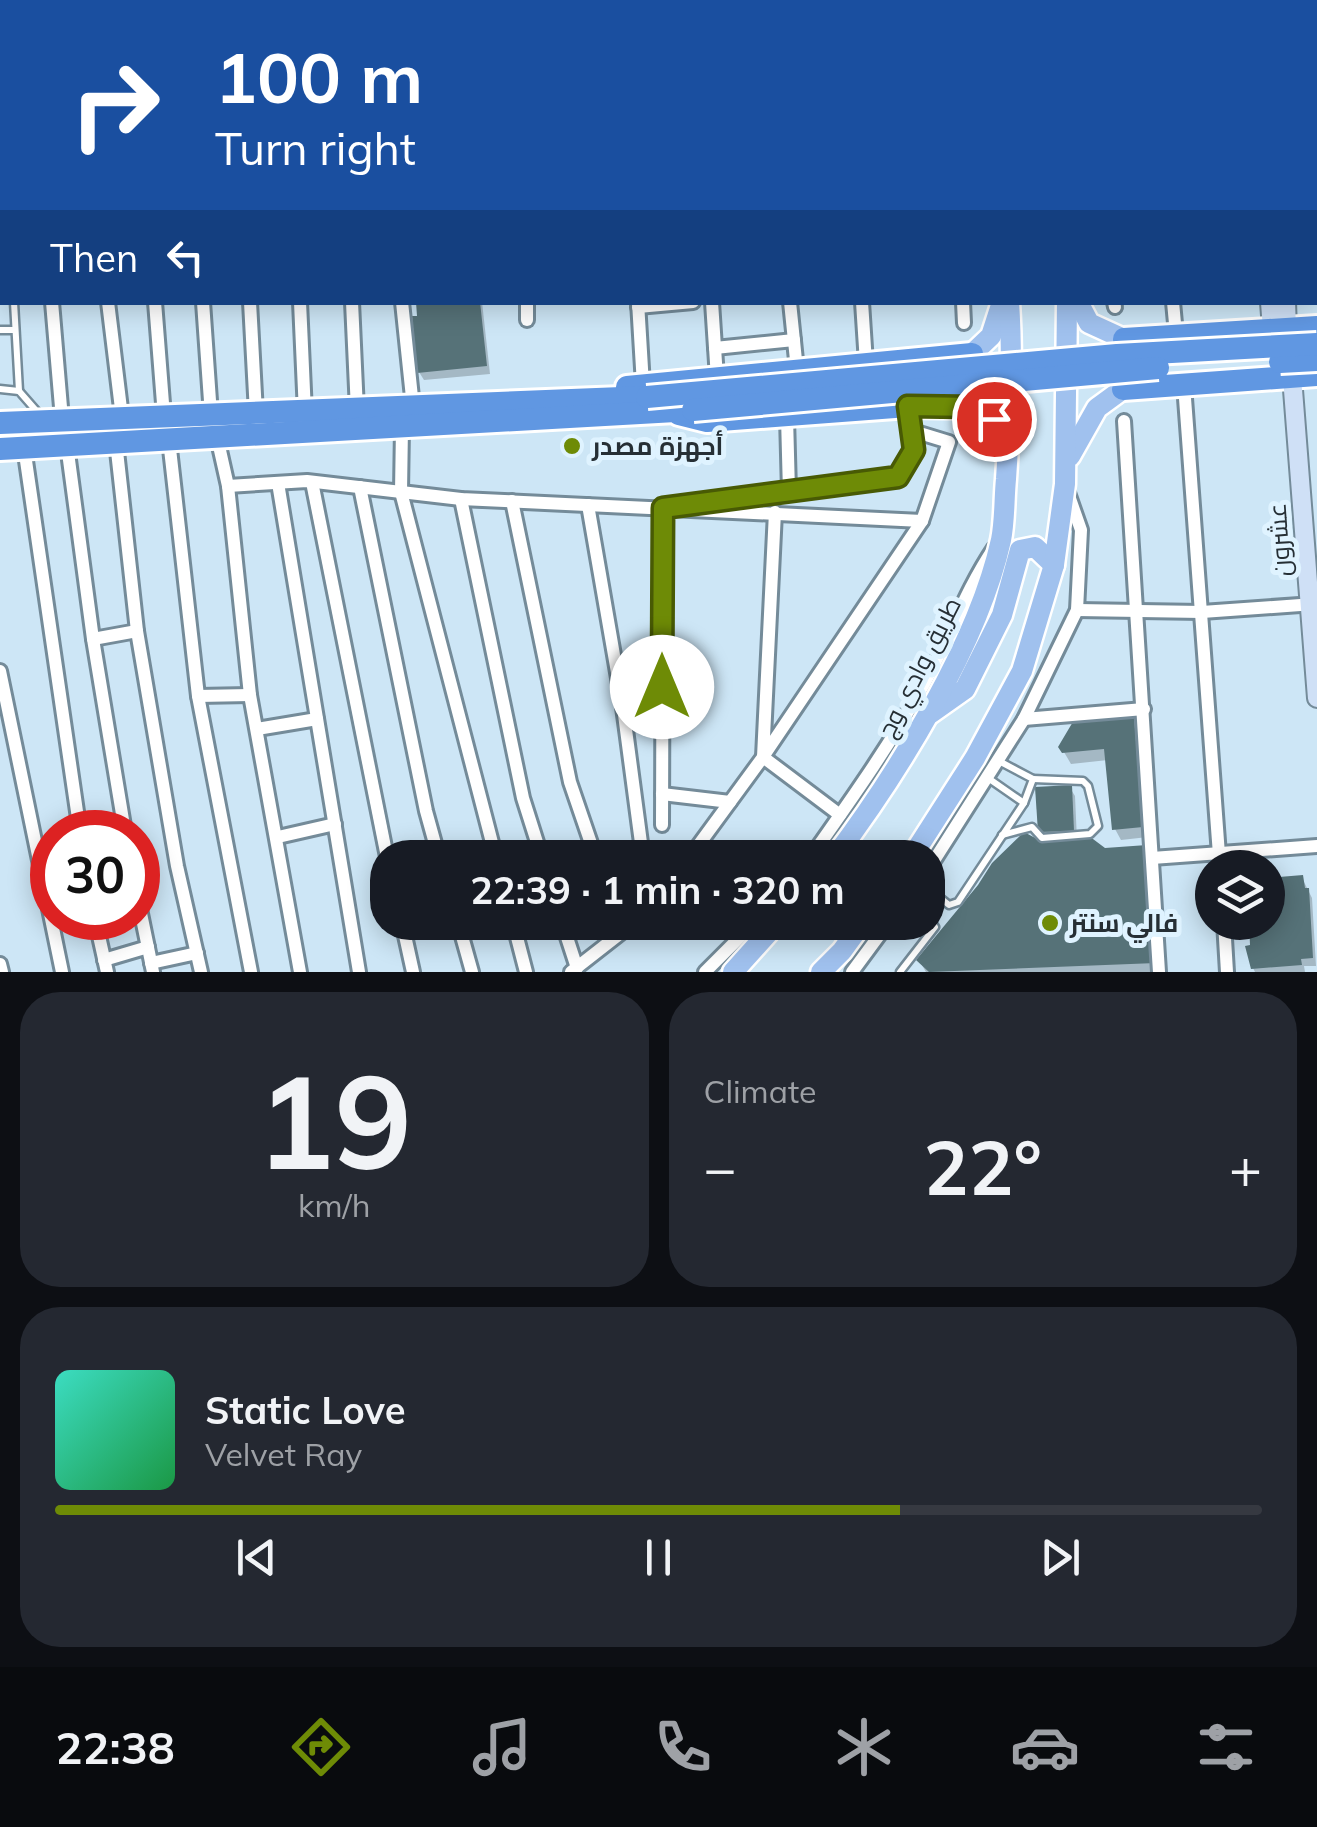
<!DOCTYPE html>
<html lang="en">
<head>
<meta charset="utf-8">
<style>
  :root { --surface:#171b24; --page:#242831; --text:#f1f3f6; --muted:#9ea1a6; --line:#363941; --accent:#6e8b06 }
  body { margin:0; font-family:Mulish,Cairo,sans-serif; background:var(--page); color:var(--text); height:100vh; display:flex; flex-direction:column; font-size:38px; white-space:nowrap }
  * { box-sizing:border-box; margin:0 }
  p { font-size:32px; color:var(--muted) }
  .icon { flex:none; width:55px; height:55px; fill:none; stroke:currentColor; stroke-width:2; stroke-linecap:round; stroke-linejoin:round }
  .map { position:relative; height:972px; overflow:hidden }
  .details { display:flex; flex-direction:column; gap:20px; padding:20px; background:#0d0f14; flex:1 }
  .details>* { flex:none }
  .banner { position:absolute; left:0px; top:0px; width:1318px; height:305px; box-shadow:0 5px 25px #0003; background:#1a4fa0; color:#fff; overflow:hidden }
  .controls { position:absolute; left:1195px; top:850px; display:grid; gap:20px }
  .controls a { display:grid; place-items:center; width:90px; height:90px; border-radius:50%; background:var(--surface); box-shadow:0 5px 25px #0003; font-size:50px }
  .speed { position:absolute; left:30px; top:810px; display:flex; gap:20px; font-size:50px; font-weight:700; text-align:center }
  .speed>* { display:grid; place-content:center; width:130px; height:130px; border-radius:50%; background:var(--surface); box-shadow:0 5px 25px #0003; line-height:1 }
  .speed .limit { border:15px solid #d22; background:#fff; color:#111 }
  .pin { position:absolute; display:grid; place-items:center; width:85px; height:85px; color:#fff; margin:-42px; border:5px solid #fff; border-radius:50%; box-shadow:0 2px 10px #0007 }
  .me { position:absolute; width:110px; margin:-55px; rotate:0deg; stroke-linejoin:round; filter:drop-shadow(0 0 8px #0008) }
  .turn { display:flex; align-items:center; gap:35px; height:210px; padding:0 50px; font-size:45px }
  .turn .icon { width:130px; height:130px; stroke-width:2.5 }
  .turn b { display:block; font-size:70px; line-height:85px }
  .then { display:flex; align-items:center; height:95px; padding:0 50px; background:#0003; gap:20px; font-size:38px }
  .big { font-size:75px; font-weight:700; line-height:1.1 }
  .details .card { flex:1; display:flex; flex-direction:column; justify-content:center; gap:15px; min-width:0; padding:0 35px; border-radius:40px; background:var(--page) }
  .details .dial { align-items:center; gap:0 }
  .dial b { font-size:130px; line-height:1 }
  .song { display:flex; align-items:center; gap:30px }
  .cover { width:120px; height:120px; border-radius:15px; background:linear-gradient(135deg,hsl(170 70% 55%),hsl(140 70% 35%)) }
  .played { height:10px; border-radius:5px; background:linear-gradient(90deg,var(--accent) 70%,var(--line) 70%) }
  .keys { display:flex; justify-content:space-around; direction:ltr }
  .heat { display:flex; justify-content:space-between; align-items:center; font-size:55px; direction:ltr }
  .details .tiles { flex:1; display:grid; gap:20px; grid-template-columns:1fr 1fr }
  .card:last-child { grid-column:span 2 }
  .trip { position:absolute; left:370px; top:840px; width:575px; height:100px; border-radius:40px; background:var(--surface); box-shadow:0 5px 25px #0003; font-weight:700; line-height:100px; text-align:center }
  .dock { display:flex; height:160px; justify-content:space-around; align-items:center; background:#090b0e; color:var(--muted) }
  .dock .icon { width:70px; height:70px }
  .dock .current { color:var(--accent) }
  .dock b { font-size:45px; color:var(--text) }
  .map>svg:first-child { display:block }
  .shadow { fill:#0003 }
  .building { fill:#567278 }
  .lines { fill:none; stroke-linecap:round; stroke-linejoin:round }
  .lane-casing { stroke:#748b99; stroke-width:11 }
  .street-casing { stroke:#748b99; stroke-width:18 }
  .secondary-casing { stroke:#748b99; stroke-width:22 }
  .primary-casing { stroke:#fff; stroke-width:25 }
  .highway-casing { stroke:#fff; stroke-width:28 }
  .lane { stroke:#fff; stroke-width:6 }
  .street { stroke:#fff; stroke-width:12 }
  .secondary { stroke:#cfe0f6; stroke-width:18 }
  .primary { stroke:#a0c1ee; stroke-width:20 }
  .highway { stroke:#6097e2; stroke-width:22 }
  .highway-bridge-casing { stroke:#fff; stroke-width:28; stroke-linecap:butt }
  .highway-bridge { stroke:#6097e2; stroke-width:22 }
  .route-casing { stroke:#485a04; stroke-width:25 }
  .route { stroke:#6e8b06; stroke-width:18 }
  .poi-dot { fill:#6e8b06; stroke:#dff3ff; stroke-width:4 }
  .labels { text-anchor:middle; stroke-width:10; stroke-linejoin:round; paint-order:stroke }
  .poi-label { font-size:25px; font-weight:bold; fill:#262f35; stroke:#dff3ff; text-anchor:start }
  .street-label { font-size:25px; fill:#262f35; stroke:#dff3ff }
</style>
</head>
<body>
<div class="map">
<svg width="1317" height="972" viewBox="0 0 1317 972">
  <rect width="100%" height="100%" fill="#cde6f6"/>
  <!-- shadow -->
  <g class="shadow">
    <polygon points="418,302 482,302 490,374 424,380 419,372"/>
    <polygon points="1133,719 1139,731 1148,837 1121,840 1115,829 1108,760 1071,764 1061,747"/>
    <polygon points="1070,788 1075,796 1077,840 1161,972 926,972 919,960 1041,844 1047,843 1041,832"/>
    <polygon points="1302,878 1312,898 1316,966 1304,966 1305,972 1255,972 1253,968 1268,922 1268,880"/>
  </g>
  <!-- building -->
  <g class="building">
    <polygon points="416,302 480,302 487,366 417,373 412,316 417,316"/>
    <polygon points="1134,717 1143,827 1112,830 1104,749 1062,753 1058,747 1074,720"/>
    <polygon points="1072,785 1074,831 1038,832 1035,787"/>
    <polygon points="1024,832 1041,841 1089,836 1105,848 1147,845 1156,963 929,972 916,960 978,885 992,863"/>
    <polygon points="1303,875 1305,888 1309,888 1313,958 1301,959 1302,965 1251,969 1245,946 1250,945 1249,922 1268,922 1268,878"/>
  </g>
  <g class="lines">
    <!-- lane casing -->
    <g class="lane-casing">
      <g id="lane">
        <polyline points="0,224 2,225"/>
        <polyline points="14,302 19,391"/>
        <polyline points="0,330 15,330"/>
        <polyline points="0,389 19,391 40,415"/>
        <polyline points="988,778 1024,803"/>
        <polyline points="1002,835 1032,827 1042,838 1090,834 1098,826 1088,786 1083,781 1033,779"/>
        <polyline points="928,888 949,905 958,902 1024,803 1033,779 997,760"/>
        <polyline points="900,972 935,927 928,918"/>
      </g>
    </g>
    <!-- street casing -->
    <g class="street-casing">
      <g id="street">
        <polyline points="37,0 37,2"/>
        <polyline points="89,0 89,2"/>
        <polyline points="135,0 135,2"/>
        <polyline points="183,0 183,2"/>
        <polyline points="236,0 236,2"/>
        <polyline points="291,0 291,2"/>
        <polyline points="342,0 342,2"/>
        <polyline points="390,0 390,2"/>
        <polyline points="468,0 468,2"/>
        <polyline points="533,0 534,2"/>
        <polyline points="687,0 687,2"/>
        <polyline points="762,0 762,2"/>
        <polyline points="819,0 820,2"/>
        <polyline points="877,0 878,2"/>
        <polyline points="1065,0 1066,2"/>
        <polyline points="1151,0 1151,2"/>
        <polyline points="0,20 2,20"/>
        <polyline points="1315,94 1317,94"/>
        <polyline points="0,130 2,153"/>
        <polyline points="0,196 2,195"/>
        <polyline points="52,302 62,419"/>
        <polyline points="108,302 122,417"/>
        <polyline points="155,302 164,416"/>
        <polyline points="203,302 211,415"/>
        <polyline points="250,302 256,413"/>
        <polyline points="300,302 305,413"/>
        <polyline points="352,302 357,410"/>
        <polyline points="402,302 413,407"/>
        <polyline points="527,302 527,320"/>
        <polyline points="638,302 643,385"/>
        <polyline points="712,302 717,378"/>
        <polyline points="790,302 797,370"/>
        <polyline points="862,302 866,363"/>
        <polyline points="963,302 964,323"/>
        <polyline points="1114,302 1115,307"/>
        <polyline points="1173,302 1176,334"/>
        <polyline points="638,307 693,302"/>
        <polyline points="715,348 794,340"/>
        <polyline points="1184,385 1220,868"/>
        <polyline points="787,417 789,492"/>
        <polyline points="1124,421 1159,972"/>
        <polyline points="402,427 401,492 496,858"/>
        <polyline points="217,437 228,486 250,695 300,972"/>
        <polyline points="169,440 198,696 251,972"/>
        <polyline points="116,442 137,631 177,866 201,972"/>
        <polyline points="67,445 93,639 125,832"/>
        <polyline points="24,447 80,832"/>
        <polyline points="312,482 388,862"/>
        <polyline points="278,483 359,972"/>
        <polyline points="228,486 307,481 461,499 922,521"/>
        <polyline points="360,487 426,811 439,858"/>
        <polyline points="461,499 523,798 542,858"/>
        <polyline points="512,501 570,782 596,858"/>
        <polyline points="708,503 898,477 914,450 908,406"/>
        <polyline points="588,505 623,707 643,858"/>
        <polyline points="775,512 763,757 840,815"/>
        <polyline points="1077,610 1202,612 1314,604"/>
        <polyline points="93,639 137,631"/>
        <polyline points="0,671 62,972"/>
        <polyline points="198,696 250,695"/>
        <polyline points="1024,719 1144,709"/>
        <polyline points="257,729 317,719"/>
        <polyline points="662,794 730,802"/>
        <polyline points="662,825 663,508"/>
        <polyline points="278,837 335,824"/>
        <polyline points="689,858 763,757 922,521 949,442 913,431"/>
        <path d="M810 858C850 801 890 745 924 684 949 639 965 591 994 548"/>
        <polyline points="1152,858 1317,846"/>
        <polyline points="928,870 1024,719 1077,610 1081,530 1067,490"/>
        <polyline points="138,899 153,972"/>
        <polyline points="95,918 107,972"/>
        <polyline points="402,922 413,972"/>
        <polyline points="458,922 472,972"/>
        <polyline points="513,922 526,972"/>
        <polyline points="562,922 577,968"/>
        <polyline points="1224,922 1227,972"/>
        <polyline points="104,960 148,947"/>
        <polyline points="151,963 197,953"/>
        <polyline points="0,964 2,972"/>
        <polyline points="571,972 635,922"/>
        <polyline points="705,972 755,922"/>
        <polyline points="852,972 889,922"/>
      </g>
    </g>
    <!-- secondary casing -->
    <g class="secondary-casing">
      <g id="secondary">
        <polyline points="1002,0 1003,2"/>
        <polyline points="1246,0 1247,2"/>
        <polyline points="1263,0 1263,2"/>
        <polyline points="1270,302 1272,329"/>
        <polyline points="1286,302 1287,329"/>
        <polyline points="1292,377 1317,698"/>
      </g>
    </g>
    <!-- primary casing -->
    <g class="primary-casing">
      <g id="primary">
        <polyline points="911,0 912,2"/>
        <polyline points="926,0 928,2"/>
        <polyline points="965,0 966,2"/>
        <polyline points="1078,302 1089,323 1124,339"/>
        <polyline points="972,354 991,336 1002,302"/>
        <polyline points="976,407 994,419 1008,445"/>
        <polyline points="1070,456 1097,408 1123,389"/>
        <polyline points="931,713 965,689 1002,615 1020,550 1035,547 1054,565"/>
        <path d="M834 858C898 773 978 644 1001 540 1005 520 1004 499 1006 479 1010 419 1013 362 1009 302"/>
        <polyline points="911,858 975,758 1022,671 1054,565 1065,484 1067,302"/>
        <polyline points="733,972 778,922"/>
        <polyline points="821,972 842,951 863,922"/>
      </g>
    </g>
    <!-- highway casing -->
    <g class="highway-casing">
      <g id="highway">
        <polyline points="1124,339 1317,327"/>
        <polyline points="627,387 972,354"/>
        <polyline points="1123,389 1317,375"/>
        <polyline points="679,414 707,421 908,406 976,407"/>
        <polyline points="0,423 647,397"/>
        <polyline points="0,449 693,410"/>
      </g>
    </g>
    <!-- lane -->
    <use href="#lane" class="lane"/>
    <!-- street -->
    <use href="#street" class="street"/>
    <!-- secondary -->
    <use href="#secondary" class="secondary"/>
    <!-- primary -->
    <use href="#primary" class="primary"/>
    <!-- highway -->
    <use href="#highway" class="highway"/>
    <!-- highway-bridge casing -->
    <g class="highway-bridge-casing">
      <g id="highway-bridge">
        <polyline points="1280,362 1317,360"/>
        <polyline points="647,397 1117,355 1317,344"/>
        <polyline points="693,410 1158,368"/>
      </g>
    </g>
    <!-- highway-bridge -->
    <use href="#highway-bridge" class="highway-bridge"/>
  </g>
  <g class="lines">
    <!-- route casing -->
    <g class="route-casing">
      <polyline id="route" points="662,687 663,508 898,477 914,450 908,406 976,407 994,419"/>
    </g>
    <!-- route -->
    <use href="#route" class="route"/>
  </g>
  <!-- markers -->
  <g class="poi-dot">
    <circle cx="572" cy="446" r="10"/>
    <circle cx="1050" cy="923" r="10"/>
  </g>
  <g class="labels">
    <!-- poi labels -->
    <g class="poi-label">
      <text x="592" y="455">أجهزة مصدر</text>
      <text x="1070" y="932">فالي سنتر</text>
    </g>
    <!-- street labels -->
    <g class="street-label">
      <text transform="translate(1279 540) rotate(-94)" y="9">عشرون</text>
      <text transform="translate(919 667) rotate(-63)" y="9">طريق وادي وج</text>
    </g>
  </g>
</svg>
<div class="controls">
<a><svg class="icon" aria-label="layers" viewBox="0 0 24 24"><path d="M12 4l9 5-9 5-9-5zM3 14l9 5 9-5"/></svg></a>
</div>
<div class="speed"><div class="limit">30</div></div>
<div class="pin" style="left:994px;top:419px;background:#d93025"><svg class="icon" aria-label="arrive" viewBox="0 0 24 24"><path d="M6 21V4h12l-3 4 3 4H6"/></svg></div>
<svg class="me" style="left:662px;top:687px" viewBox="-20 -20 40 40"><circle r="19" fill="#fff"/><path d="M0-13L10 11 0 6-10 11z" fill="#6e8b06"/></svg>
<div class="trip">22:39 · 1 min · 320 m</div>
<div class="banner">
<div class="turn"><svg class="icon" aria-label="right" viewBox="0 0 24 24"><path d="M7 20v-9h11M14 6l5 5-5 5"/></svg><div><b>100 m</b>Turn right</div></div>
<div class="then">Then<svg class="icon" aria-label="left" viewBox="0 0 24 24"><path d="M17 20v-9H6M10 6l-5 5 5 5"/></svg></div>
</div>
</div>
<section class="details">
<div class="tiles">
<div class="card dial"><b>19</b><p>km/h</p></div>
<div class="card"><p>Climate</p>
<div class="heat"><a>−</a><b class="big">22°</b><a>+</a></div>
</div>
<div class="card">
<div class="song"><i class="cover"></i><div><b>Static Love</b><p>Velvet Ray</p></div></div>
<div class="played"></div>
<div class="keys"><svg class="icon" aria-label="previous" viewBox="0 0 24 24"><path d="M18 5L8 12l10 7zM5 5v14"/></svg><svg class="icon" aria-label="pause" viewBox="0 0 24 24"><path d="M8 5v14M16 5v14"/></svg><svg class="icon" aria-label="next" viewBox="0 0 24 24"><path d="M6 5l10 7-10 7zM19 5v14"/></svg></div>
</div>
</div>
</section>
<nav class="dock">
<b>22:38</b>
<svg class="icon current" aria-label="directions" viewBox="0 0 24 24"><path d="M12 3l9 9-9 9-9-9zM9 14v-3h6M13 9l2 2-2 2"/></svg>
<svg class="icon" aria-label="music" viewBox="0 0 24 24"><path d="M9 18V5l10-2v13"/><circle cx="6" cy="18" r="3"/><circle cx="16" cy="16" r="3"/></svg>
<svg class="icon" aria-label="phone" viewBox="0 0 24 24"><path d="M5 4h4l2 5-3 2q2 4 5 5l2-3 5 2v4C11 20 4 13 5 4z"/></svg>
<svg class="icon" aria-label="climate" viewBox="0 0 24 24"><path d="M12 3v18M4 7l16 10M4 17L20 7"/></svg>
<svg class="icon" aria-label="car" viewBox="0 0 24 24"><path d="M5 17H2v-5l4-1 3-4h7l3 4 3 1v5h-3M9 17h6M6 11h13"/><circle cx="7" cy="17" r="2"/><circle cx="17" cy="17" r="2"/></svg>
<svg class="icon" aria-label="filters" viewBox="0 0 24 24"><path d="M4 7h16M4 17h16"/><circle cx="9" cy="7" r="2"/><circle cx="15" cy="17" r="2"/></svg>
</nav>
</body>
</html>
